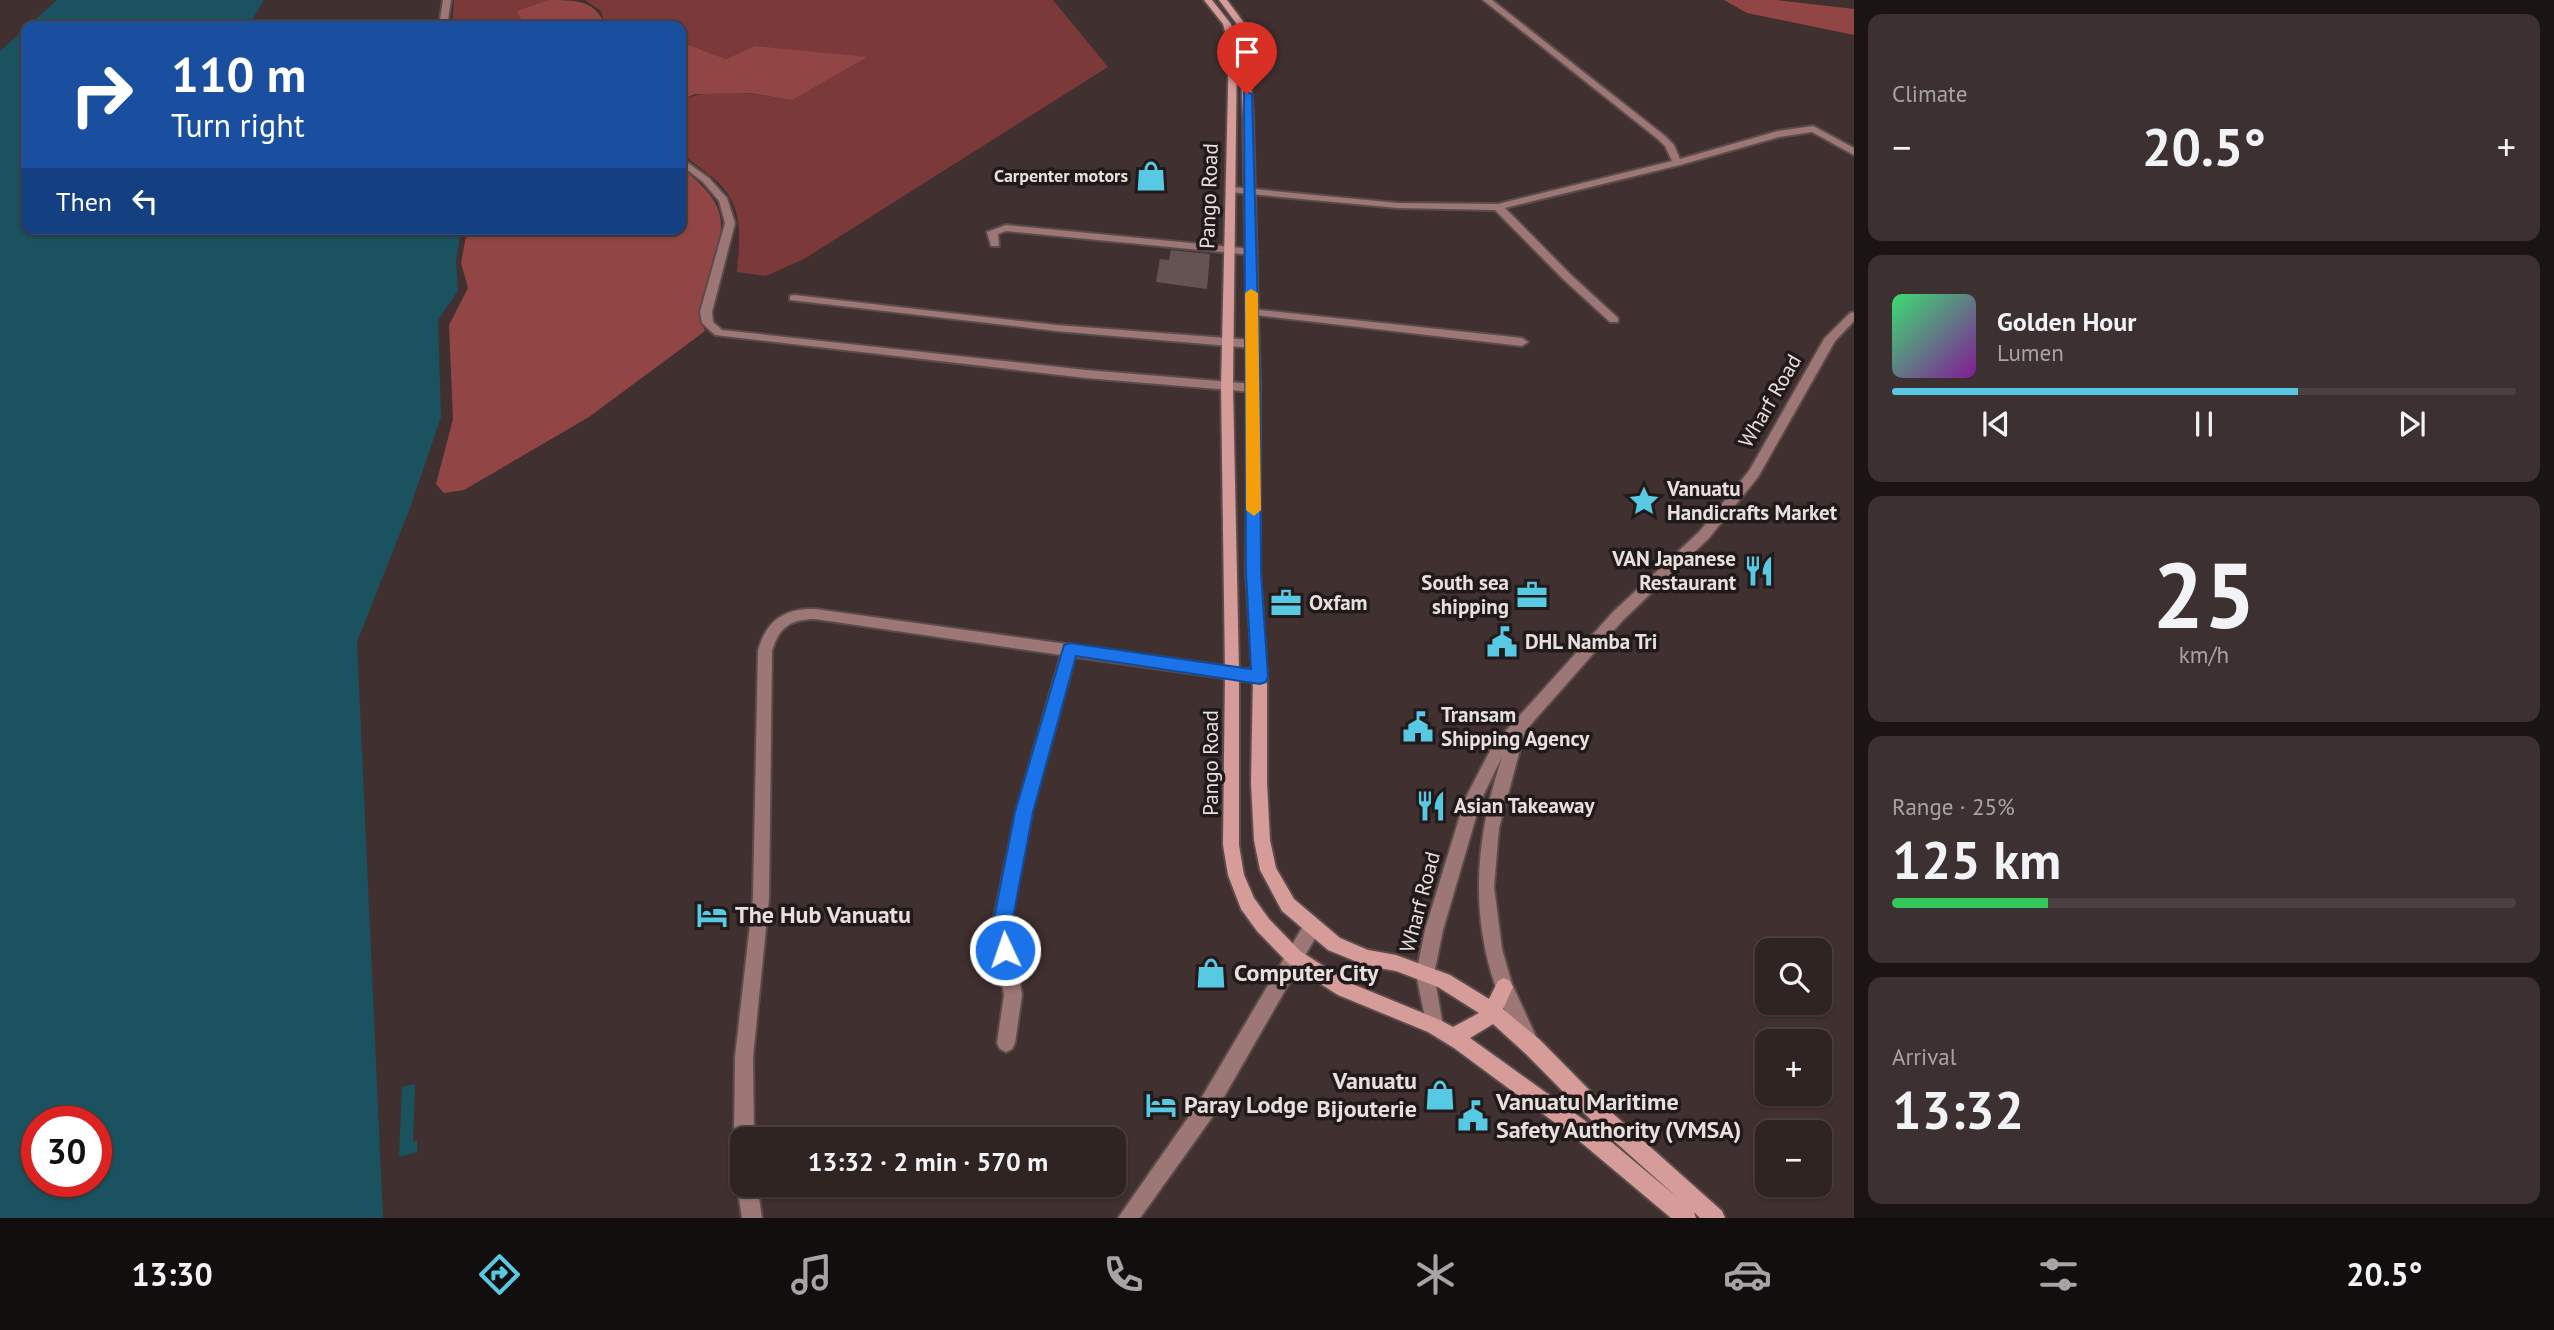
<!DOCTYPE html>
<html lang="en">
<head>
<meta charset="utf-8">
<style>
  :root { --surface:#302423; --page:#3c3030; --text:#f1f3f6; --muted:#a8a4a6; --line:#4b4141; --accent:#57c9e2 }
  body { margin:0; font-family:"PT Sans",sans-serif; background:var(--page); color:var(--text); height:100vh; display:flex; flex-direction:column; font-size:26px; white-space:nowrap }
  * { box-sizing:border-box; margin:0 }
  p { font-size:23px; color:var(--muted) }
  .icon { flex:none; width:38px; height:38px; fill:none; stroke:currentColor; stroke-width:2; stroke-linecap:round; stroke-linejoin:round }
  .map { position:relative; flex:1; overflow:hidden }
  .details { display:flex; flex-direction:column; gap:14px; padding:14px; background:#1a1413; width:700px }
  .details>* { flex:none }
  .guide { position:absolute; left:21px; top:21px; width:665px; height:214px; border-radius:14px; box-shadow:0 2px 5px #0004,0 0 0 2px var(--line); background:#1a4fa0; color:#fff; overflow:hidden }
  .tools { position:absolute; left:1755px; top:938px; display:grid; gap:14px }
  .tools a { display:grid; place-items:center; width:77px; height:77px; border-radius:14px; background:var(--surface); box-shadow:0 2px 5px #0004,0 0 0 2px var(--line); font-size:35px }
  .speed { position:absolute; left:21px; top:1106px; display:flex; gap:14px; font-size:35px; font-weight:700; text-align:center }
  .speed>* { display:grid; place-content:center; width:91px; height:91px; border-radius:50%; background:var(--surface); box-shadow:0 2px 5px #0004,0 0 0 2px var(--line); line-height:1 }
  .speed .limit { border:10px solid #d22; background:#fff; color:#111 }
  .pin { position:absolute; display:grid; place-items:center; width:60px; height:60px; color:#fff; margin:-72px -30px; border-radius:50% 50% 50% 0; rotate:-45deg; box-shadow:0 0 7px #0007 }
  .pin .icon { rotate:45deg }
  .me { position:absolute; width:77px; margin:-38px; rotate:357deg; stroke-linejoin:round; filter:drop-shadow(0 0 5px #0008) }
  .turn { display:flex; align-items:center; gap:24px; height:147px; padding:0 35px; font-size:32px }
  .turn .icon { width:91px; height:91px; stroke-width:2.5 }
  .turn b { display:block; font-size:49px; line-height:60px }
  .then { display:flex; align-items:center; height:66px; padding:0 35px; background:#0003; gap:14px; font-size:26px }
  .big { font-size:52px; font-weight:700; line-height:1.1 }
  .details .tile { flex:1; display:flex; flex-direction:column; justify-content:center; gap:10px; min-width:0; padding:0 24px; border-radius:14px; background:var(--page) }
  .details .dial { align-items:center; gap:0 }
  .dial b { font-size:91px; line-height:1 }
  .song { display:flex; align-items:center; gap:21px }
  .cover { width:84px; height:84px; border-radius:10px; background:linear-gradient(135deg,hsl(140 70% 55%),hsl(290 70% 35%)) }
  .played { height:7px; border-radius:4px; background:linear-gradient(90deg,var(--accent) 65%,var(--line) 65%) }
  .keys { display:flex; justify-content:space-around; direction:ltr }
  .heat { display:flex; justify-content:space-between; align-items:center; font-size:38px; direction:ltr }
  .charge { height:10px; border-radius:5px; background:linear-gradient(90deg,#34c759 25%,var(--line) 0) }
  .trip { position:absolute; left:730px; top:1127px; width:396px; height:70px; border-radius:14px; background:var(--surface); box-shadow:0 2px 5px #0004,0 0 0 2px var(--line); font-weight:700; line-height:70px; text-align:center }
  .dock { display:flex; height:112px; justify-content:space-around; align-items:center; background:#130e0e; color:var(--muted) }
  .dock .icon { width:49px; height:49px }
  .dock .active { color:var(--accent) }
  .dock b { font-size:32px; color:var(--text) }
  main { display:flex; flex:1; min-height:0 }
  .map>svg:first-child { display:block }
  .green { fill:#7b3939 }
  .forest { fill:#914645 }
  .water { fill:#1a535f; fill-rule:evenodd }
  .building { fill:#645352 }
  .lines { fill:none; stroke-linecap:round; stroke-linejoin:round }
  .street-casing { stroke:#5b4c4b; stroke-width:4 }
  .secondary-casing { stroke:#5b4c4b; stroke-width:4 }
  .street { fill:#9c7776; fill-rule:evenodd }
  .secondary { fill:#d69c9a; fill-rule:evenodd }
  .route { fill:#1a73e8; stroke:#114b97; stroke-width:2 }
  .slow { fill:#f59e0b }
  .labels { text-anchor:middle; stroke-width:7; stroke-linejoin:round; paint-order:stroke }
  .far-poi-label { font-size:18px; font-weight:bold; fill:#e9dfde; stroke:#211a1a; text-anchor:end }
  .street-label { font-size:21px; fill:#e9dfde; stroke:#211a1a }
  .poi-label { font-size:21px; font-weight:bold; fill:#e9dfde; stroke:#211a1a; text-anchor:start }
  .near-poi-label { font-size:24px; font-weight:bold; fill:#e9dfde; stroke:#211a1a; text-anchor:start }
</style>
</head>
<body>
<main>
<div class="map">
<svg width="1854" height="1218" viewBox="0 0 1854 1218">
  <rect width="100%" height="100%" fill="#40302f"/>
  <!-- green -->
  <g class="green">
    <polygon points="454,0 548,0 518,11 525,26 452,26"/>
    <path d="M585 0H1053L1108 67 804 259 766 276 737 272C740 232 745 204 711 176 701 168 690 161 681 152V100C715 86 756 94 792 100L754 46 726 59 681 42V26H605L601 11Z"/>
  </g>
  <!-- forest -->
  <g class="forest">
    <path d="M548 0C576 0 596 0 605 26H525L517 11Z"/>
    <polygon points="1724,0 1776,0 1854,9 1854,35 1747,13"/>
    <polygon points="681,42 726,59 754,46 867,57 792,100 749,93 695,94 681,100"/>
    <path d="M681 167C734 210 725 224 707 285 701 305 697 311 705 331L589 417 464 490 444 493 436 484 453 419 449 325 468 288 461 263 466 236 480 229H681Z"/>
  </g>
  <!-- water -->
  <g class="water">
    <polygon points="57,0 264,0 248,26 28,26"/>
    <path d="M26 28V229H456L460 237 456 261 458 291 438 320 441 417 410 508 357 642 383 1218H0V51ZM37 1122H96V1181H37Z"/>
    <polygon points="415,1084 413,1141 417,1141 417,1152 399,1157 402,1087"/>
  </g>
  <!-- building -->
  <polygon class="building" points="1171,250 1210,254 1207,289 1156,282 1160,259 1169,260"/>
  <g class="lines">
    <!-- street casing -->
    <g class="street-casing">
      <g id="street">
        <polygon points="443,0 451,0 447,26 439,26"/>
        <polygon points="1483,0 1492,0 1665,136 1674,145 1680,159 1778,131 1813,126 1854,148 1854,155 1812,132 1779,137 1680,165 1505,208 1571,275 1618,318 1618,322 1610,322 1563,279 1495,210 1398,208 1229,192 1229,188 1232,187 1398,203 1498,204 1672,161 1665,146 1659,140"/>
        <polygon points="681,158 709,178 727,198 735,223 712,312 713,322 722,330 1086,370 1254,384 1260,388 1254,392 1086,378 715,335 702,323 700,312 725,223 719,201 703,182 681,165"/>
        <polygon points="1006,225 1252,249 1257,252 1252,255 1006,231 998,234 999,246 991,246 987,232"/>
        <polygon points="794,295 1056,325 1252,340 1258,344 1252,348 1056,331 790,300 790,296"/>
        <polygon points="1251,309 1522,338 1528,342 1522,346 1247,314 1247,310"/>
        <path d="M1854 312V321L1835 341 1758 477 1709 538 1623 620 1525 731 1499 828 1494 887 1502 949 1512 984 1539 1043 1536 1049 1530 1052 1524 1049C1513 1028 1502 1007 1495 985 1469 908 1477 833 1502 757L1481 800 1443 930 1434 974 1443 1026 1440 1032 1434 1035 1428 1032 1416 974 1425 930 1465 799 1493 745 1613 612 1699 532 1749 471 1824 339 1850 313Z"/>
        <path d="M815 609 1260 671 1265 673 1267 677 1265 681 1260 683 1075 657 1032 812 1010 928 1022 995 1015 1043 1012 1049 1006 1052 1000 1049 997 1043 1004 995 992 928 1016 812 1061 655 815 619C791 619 779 627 772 651L769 898 753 1057 754 1139H742V1148L737 1146 734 1139 735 1057 753 898 758 651C766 621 784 608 815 609Z"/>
        <polygon points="1312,919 1318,921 1321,927 1318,933 1213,1116 1140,1218 1118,1218 1199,1102 1306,921"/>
        <polygon points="742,1177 742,1185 757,1185 762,1218 742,1218 737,1185"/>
      </g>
    </g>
    <!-- secondary casing -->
    <g class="secondary-casing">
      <path id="secondary" d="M1204 0H1212L1231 24 1237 46 1233 386 1239 672V845L1244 875 1254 898 1269 919 1300 951 1350 983 1440 1020 1453 1027 1479 1013 1438 987 1396 971 1367 966 1328 950 1282 911 1260 870 1254 840 1251 783 1253 677 1246 572 1248 388 1243 116 1239 27 1219 0H1227L1247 27 1253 116 1260 388V572L1267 677V783L1270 840 1276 868 1294 899 1340 938 1368 950 1396 955 1450 975 1489 999 1498 981 1504 978 1510 981 1513 987 1503 1009 1540 1040 1610 1111 1722 1211 1725 1218H1700L1694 1212 1696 1218H1671L1577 1139 1454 1048 1428 1032 1338 995 1288 963 1257 931 1241 909 1228 875 1223 845 1225 672 1221 386 1229 46 1223 24ZM1493 1024 1526 1054 1596 1125 1678 1198 1591 1125 1470 1038Z"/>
    </g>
    <!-- street -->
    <use href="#street" class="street"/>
    <!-- secondary -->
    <use href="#secondary" class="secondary"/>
  </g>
  <!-- route -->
  <polygon class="route" points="1244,91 1252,94 1260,388 1261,572 1268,677 1266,682 1260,684 1076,656 1033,812 1011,928 1015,950 1012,957 1005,960 998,957 992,928 1015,812 1064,645 1070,643 1251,669 1246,572"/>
  <!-- slow -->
  <polygon class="slow" points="1251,289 1258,293 1261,510 1254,516 1246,510 1245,293"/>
  <!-- icons -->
  <defs>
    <g id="shop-bare" transform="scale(2.415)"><path d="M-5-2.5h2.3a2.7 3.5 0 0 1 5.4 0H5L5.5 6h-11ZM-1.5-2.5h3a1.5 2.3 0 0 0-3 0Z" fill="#57c9e2" stroke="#211a1a" stroke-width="2.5" paint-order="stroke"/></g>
    <g id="sight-bare" transform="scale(2.415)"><path d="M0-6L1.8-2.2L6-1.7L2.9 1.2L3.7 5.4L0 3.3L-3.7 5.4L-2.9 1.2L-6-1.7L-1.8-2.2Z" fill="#57c9e2" stroke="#211a1a" stroke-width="2.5" paint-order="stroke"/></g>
    <g id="restaurant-bare" transform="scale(2.415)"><path d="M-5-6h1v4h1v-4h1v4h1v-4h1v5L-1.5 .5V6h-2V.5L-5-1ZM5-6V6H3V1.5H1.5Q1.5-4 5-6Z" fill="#57c9e2" stroke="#211a1a" stroke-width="2.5" paint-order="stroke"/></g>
    <g id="office-bare" transform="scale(2.415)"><path d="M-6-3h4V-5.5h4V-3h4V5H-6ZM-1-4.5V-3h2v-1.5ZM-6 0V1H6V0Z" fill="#57c9e2" stroke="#211a1a" stroke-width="2.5" paint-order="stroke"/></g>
    <g id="civic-bare" transform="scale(2.415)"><path d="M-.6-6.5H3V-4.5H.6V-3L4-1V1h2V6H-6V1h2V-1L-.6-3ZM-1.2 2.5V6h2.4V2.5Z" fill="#57c9e2" stroke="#211a1a" stroke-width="2.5" paint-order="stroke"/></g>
    <g id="hotel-bare" transform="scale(2.415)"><path d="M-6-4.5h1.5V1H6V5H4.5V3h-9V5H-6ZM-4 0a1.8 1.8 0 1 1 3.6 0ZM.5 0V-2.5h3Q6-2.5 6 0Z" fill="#57c9e2" stroke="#211a1a" stroke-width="2.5" paint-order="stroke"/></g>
  </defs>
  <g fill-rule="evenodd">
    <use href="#shop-bare" x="1151" y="176"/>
    <use href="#sight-bare" x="1644" y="501"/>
    <use href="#restaurant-bare" x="1759" y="571"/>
    <use href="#office-bare" x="1532" y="595"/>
    <use href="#office-bare" x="1286" y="603"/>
    <use href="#civic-bare" x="1502" y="642"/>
    <use href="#civic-bare" x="1418" y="727"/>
    <use href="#restaurant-bare" x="1431" y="806"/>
    <use href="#hotel-bare" x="712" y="915"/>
    <use href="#shop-bare" x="1211" y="973"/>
    <use href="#shop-bare" x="1440" y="1095"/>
    <use href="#hotel-bare" x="1161" y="1105"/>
    <use href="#civic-bare" x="1473" y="1116"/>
  </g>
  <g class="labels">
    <!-- far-poi labels -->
    <g class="far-poi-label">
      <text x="1128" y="182">Carpenter motors</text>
    </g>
    <!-- street labels -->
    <g class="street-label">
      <text transform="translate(1209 196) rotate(-88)" y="7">Pango Road</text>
      <text transform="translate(1770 401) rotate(-60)" y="7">Wharf Road</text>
      <text transform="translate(1211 763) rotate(-90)" y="7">Pango Road</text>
      <text transform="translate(1420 902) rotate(-75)" y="7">Wharf Road</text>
    </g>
    <!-- poi labels -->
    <g class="poi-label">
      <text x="1667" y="496">Vanuatu<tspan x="1667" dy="24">Handicrafts Market</tspan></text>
      <text x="1736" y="566" text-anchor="end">VAN Japanese<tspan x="1736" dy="24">Restaurant</tspan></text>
      <text x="1509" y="590" text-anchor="end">South sea<tspan x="1509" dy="24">shipping</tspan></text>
      <text x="1309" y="610">Oxfam</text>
      <text x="1525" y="649">DHL Namba Tri</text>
      <text x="1441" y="722">Transam<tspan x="1441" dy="24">Shipping Agency</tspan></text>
      <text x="1454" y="813">Asian Takeaway</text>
    </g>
    <!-- near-poi labels -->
    <g class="near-poi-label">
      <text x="735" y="923">The Hub Vanuatu</text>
      <text x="1234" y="981">Computer City</text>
      <text x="1417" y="1089" text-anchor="end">Vanuatu<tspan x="1417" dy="28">Bijouterie</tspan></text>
      <text x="1496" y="1110">Vanuatu Maritime<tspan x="1496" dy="28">Safety Authority (VMSA)</tspan></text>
      <text x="1184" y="1113">Paray Lodge</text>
    </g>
  </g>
</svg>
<div class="tools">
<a><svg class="icon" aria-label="search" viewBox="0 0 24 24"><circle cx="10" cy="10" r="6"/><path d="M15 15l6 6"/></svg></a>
<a>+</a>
<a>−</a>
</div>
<div class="speed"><div class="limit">30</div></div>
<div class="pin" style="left:1247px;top:94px;background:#d93025"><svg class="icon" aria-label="arrive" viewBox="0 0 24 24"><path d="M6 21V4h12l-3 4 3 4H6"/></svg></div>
<svg class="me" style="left:1005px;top:950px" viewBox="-20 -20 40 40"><circle r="17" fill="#1a73e8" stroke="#fff" stroke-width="3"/><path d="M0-11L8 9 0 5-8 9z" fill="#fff"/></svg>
<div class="trip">13:32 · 2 min · 570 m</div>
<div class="guide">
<div class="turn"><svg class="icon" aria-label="right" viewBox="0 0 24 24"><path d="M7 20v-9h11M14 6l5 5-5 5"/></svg><div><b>110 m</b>Turn right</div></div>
<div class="then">Then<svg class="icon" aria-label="left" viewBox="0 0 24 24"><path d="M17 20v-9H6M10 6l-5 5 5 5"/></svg></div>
</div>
</div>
<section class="details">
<div class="tile"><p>Climate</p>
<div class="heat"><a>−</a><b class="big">20.5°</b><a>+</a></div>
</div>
<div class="tile">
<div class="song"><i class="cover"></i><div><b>Golden Hour</b><p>Lumen</p></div></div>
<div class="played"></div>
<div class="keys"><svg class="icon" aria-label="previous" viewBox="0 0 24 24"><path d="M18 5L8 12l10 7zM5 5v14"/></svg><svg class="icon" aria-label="pause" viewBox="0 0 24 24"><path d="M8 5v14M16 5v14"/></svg><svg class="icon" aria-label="next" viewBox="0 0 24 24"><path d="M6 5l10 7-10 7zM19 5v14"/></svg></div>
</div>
<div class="tile dial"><b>25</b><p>km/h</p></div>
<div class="tile"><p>Range · 25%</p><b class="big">125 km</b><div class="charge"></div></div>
<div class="tile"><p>Arrival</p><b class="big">13:32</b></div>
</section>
</main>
<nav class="dock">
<b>13:30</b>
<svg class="icon active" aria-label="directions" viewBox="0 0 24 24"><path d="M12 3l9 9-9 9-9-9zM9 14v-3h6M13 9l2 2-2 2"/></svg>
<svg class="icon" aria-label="music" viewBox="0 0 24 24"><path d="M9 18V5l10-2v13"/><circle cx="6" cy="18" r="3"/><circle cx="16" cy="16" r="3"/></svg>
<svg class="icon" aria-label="phone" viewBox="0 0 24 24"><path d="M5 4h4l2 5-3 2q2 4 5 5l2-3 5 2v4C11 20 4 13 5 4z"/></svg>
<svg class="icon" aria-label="climate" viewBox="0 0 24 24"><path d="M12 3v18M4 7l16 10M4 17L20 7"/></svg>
<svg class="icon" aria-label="car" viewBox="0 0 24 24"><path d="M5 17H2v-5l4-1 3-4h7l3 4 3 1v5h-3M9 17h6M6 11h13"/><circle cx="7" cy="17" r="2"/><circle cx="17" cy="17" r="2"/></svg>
<svg class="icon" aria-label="filters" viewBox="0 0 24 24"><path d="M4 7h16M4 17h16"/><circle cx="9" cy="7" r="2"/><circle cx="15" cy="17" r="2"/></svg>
<b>20.5°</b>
</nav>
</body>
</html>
